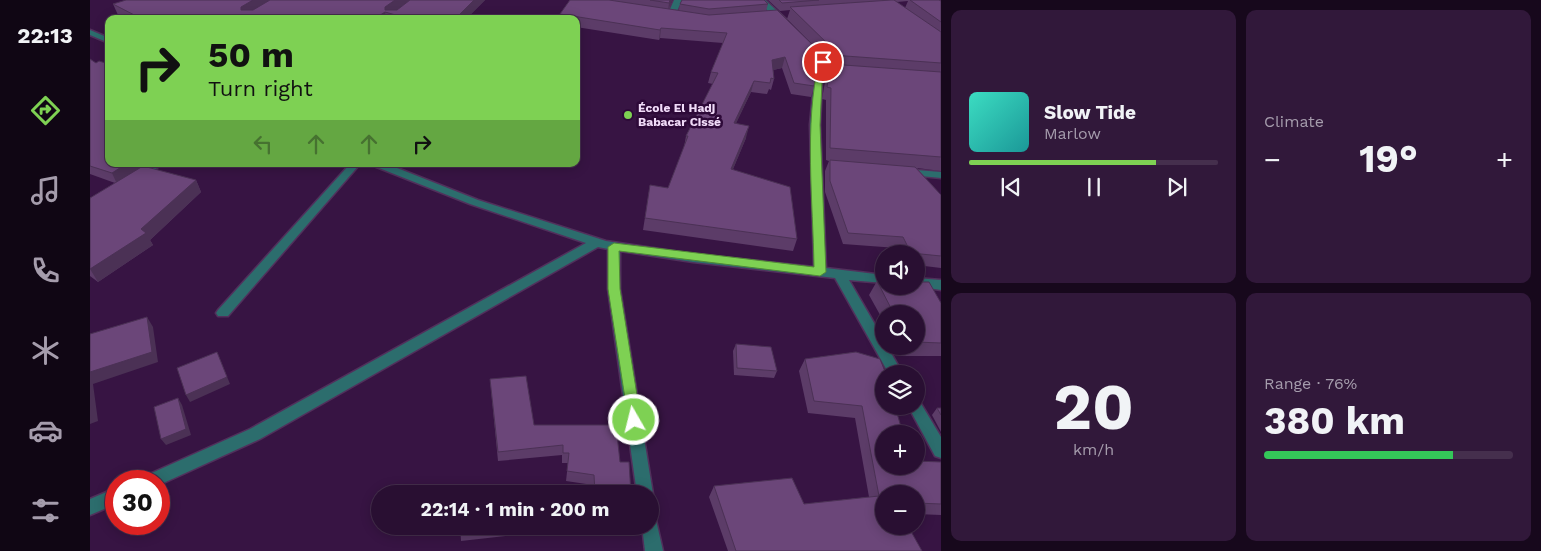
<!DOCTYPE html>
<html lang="en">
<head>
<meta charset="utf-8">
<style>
  :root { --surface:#290f32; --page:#31183a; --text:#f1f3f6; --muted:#a59cac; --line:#452f4d; --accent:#7ed153 }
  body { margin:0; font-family:"Work Sans",sans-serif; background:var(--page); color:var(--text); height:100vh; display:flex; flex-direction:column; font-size:19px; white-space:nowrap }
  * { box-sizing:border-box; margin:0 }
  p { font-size:16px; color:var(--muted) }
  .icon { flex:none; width:28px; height:28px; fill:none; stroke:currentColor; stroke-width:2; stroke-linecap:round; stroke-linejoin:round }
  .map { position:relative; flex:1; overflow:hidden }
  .details { display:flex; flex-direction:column; gap:10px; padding:10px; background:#17081c; width:600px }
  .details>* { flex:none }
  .top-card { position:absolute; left:15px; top:15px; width:475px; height:152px; border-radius:10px; box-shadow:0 2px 12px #0003,0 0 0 1px var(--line); background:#7ed153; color:#111; overflow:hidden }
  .buttons { position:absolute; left:785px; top:245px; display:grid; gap:10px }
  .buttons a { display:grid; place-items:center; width:50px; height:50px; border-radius:50%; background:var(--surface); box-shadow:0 2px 12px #0003,0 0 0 1px var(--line); font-size:25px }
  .speed { position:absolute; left:15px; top:470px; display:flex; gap:10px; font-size:25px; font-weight:700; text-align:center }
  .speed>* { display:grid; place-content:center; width:65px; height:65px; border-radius:50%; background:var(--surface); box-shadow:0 2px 12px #0003,0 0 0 1px var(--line); line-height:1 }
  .speed .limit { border:8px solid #d22; background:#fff; color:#111 }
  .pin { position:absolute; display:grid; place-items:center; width:42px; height:42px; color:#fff; margin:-21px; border:2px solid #fff; border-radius:50%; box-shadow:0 1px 5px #0007 }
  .me { position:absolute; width:55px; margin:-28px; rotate:352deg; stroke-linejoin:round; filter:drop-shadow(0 0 4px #0008) }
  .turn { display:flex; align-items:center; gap:18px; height:105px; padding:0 20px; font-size:22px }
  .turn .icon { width:65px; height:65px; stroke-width:2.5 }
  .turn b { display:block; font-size:35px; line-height:42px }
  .lanes { display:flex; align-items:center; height:48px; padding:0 20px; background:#0003; justify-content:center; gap:25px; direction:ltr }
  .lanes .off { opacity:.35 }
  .big { font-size:38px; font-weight:700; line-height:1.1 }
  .details .widget { flex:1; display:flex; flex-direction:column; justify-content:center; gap:8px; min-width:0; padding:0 18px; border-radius:10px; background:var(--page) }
  .details .dial { align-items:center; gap:0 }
  .dial b { font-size:65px; line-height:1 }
  .song { display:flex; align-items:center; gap:15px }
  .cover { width:60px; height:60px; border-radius:8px; background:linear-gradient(135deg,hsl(170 70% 55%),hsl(180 70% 35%)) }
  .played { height:5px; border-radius:2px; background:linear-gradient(90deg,var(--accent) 75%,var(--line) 75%) }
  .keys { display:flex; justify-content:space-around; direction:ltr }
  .heat { display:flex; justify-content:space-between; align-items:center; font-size:28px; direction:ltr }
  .charge { height:8px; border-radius:4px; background:linear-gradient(90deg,#34c759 76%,var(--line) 0) }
  .details .tiles { flex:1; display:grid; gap:10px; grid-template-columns:repeat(2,1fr) }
  .trip { position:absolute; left:281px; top:485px; width:288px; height:50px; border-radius:25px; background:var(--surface); box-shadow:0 2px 12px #0003,0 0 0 1px var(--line); font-weight:700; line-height:50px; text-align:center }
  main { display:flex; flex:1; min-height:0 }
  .menu { display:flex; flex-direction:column; width:90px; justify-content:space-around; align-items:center; background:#100614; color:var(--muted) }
  .menu .icon { width:35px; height:35px }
  .menu .selected { color:var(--accent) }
  .menu b { font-size:22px; color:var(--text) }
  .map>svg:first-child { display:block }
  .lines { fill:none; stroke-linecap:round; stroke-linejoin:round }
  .minor-casing { stroke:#51305c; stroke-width:3 }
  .minor { fill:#2c6d6d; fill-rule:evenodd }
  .wall { fill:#5c3c68; fill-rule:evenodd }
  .shaded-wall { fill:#4b3155 }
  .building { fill:#6b4679; stroke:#4b3155 }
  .route { fill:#7ed153; stroke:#528836 }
  .poi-dot { fill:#7ed153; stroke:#2d0938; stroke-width:2 }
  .labels { text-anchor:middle; stroke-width:5; stroke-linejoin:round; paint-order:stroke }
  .far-poi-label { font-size:12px; font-weight:bold; fill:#f0dbf8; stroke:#2d0938; text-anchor:start }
</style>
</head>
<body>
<main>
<nav class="menu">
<b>22:13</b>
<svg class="icon selected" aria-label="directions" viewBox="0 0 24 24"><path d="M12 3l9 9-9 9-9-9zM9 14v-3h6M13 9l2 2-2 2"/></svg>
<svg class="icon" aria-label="music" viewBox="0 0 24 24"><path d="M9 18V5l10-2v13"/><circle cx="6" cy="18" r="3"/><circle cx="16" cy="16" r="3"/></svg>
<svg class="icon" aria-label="phone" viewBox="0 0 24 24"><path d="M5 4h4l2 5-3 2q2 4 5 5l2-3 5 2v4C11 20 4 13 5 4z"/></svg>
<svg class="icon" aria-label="climate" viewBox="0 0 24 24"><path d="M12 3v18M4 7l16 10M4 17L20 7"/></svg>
<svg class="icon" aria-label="car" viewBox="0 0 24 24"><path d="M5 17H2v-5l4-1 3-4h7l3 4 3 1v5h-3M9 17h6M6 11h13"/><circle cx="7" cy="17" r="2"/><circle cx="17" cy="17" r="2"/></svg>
<svg class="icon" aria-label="filters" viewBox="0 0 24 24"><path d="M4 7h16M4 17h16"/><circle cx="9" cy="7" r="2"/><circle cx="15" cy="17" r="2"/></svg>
</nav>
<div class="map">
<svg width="851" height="551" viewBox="0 0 851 551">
  <rect width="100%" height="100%" fill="#371443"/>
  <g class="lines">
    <!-- minor casing -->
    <g class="minor-casing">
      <g id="minor">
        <polygon points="584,0 592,0 584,18 578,18 577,16"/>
        <polygon points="667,0 675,0 696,19 696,23 690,23"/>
        <polygon points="0,30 19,38 19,43 0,35"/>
        <polygon points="714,44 720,44 737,62 732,82 730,125 736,268 794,275 794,283 759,280 794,340 794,346 797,346 813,374 799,374 745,278 603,262 530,251 530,289 563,494 560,500 560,494 547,494 518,289 518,249 508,247 170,439 69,485 69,481 53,481 55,476 160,429 496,243 380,204 284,166 283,164 297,164 388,200 516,241 603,254 724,267 720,125 724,82 729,62 714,48"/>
        <polygon points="60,164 72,164 50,180 42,180 41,178 42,176"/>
        <polygon points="260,164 270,164 138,316 128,316 126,313 128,310"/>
        <polygon points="814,169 851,172 851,178 810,174 809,172"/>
        <polygon points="826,278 851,280 851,290 825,286"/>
        <polygon points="826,400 830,402 851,437 851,458 845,456 818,406 826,406"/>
        <polygon points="26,488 26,504 0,515 0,499"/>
        <polygon points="560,518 566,520 573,551 555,551 552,526 560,526"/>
      </g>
    </g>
    <!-- minor -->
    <use href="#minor" class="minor"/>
  </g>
  <!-- wall -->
  <g class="wall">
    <polygon points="320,0 395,0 376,19 35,19 28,15 23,4"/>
    <polygon points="480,0 582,0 579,9 589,10 590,4 678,4 676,11 724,86 721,97 701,94 692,68 683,70 684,79 681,90 679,89 677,94 661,92 646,123 656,138 643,169 707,239 703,251 553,230 560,185 578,188 594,147 596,136 623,84 618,83 621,72 633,43 570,38 569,40 486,27 486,19 470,19 470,14"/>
    <path d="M678 0H849L851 1V171L827 168 851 195V268L826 265V254H810L807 248 753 244 735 192V171L739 161 736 160V100L732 99 736 76 739 67H738L737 59 697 19 700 10 690 11ZM818 1 815 8 807 2Z"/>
    <polygon points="0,59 46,171 106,180 111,192 60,240 63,245 8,282 0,276 0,198 25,183 0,174"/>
    <polygon points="787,281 851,303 851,356 811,356 806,346 826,346 826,314 794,314 794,322 779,295"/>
    <polygon points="646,344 687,371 684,378 644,375 643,351"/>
    <polygon points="766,352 794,466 851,462 851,515 826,514 826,494 794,494 832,551 638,551 619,497 624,486 714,504 779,497 765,418 718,413 709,371 715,359"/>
    <polygon points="400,379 444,425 530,462 541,494 503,494 503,485 476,481 478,463 472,463 472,455 408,461"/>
    <polygon points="847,408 851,408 851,432 842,415"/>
    <polygon points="370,526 434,526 434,534 371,541"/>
  </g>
  <!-- shaded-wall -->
  <g class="shaded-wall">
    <polygon points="163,0 183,0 154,17 151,10 151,7"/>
    <polygon points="305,0 320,0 302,14 295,12 295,7"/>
    <polygon points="384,0 395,0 376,19 365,19"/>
    <polygon points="580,0 582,0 578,11 579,3"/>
    <polygon points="295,12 296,19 284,19"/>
    <polygon points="571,28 570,38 569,40 570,30"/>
    <polygon points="695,57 692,68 679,71 682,60"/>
    <polygon points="664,81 661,92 641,134 644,123"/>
    <polygon points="659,126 656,138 638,181 641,169"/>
    <polygon points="36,164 56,164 27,184 22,173"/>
    <polygon points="106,180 111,192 60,240 63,245 8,282 0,269"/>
    <polygon points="57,317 63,327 68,362 3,384 8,421 0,424 0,372"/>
    <polygon points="127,352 140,384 100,402 96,395"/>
    <polygon points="88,398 92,405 101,435 76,445 71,439"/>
  </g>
  <!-- building -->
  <g class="building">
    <polygon points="36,0 163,0 151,7 151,10 163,10 180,0 305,0 295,7 295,10 307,10 320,0 384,0 365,19 320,19 295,12 284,19 52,19 23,4"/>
    <polygon points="480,0 519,0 619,15 687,10 730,52 724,86 704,83 695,57 682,60 684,79 681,78 680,83 664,81 644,123 659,126 641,169 700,187 707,239 555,218 560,185 578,188 598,136 596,136 628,73 621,72 637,33 571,28 570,30 470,14"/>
    <polygon points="560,0 580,0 579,3"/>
    <polygon points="592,0 674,0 678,4 619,9 590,4"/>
    <polygon points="689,0 729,0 692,3"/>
    <polygon points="801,0 804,0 851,32 851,63 742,55 741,47 700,7"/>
    <polygon points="820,0 849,0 851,1 851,22"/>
    <polygon points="0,59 6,63 9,61 19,64 19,164 36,164 22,173 0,166"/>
    <polygon points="740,64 851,72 851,157 740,148 741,88 737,87"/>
    <polygon points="740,160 825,167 851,195 851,256 821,253 813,237 758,233 740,181"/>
    <polygon points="53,166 106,180 51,229 56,233 0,269 0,198"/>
    <polygon points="787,281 794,281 794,286 826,286 826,282 839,282 851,303 851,343 826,342 826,314 804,314"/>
    <polygon points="57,317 62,352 0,372 0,334"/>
    <polygon points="646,344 681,347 687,371 647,368"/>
    <polygon points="127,352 137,377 96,395 87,368"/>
    <polygon points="766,352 790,359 796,374 794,374 794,406 805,406 813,434 794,434 794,466 826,466 826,461 851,462 851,504 826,503 826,494 794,494 794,526 818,526 832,551 646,551 624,486 702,478 714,504 789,496 772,406 724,401 715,359"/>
    <polygon points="436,376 444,425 526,425 530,462 539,462 541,494 505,493 504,475 477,471 479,453 473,453 473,445 408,452 400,379"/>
    <polygon points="88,398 96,429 71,439 64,407"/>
    <polygon points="847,408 851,408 851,415"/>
    <polygon points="430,487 430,494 368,494 368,493"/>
    <polygon points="370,526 395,526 370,529"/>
  </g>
  <!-- route -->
  <path class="route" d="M733 59 737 62 732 82 730 125 736 272 730 276 529 251 530 289 551 420 549 424 544 425 539 424 518 289V247L524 243 724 267C723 203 714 123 729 62Z"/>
  <!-- markers -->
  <circle class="poi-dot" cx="538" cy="115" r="5"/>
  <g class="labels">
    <!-- far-poi labels -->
    <g class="far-poi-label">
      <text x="548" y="112">École El Hadj<tspan x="548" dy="14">Babacar Cissé</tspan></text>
    </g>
  </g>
</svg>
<div class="buttons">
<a><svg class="icon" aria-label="sound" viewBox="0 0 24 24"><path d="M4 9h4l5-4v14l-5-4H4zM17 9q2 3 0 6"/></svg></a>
<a><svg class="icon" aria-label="search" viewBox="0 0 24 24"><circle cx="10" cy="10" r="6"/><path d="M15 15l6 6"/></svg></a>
<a><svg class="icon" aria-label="layers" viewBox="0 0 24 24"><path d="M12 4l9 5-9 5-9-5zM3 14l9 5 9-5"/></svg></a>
<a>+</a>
<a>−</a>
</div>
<div class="speed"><div class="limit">30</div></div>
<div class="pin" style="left:733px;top:62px;background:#d93025"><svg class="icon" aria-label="arrive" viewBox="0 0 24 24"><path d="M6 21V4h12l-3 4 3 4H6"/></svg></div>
<svg class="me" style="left:544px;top:420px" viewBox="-20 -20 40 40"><circle r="17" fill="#7ed153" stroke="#fff" stroke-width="3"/><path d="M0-11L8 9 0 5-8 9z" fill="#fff"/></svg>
<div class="trip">22:14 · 1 min · 200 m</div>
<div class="top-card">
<div class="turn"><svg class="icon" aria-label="right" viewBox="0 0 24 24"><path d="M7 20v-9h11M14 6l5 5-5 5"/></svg><div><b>50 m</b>Turn right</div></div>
<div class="lanes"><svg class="icon off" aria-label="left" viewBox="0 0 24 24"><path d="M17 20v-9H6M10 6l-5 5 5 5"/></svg><svg class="icon off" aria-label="ahead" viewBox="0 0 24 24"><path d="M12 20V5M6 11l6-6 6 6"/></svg><svg class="icon off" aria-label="ahead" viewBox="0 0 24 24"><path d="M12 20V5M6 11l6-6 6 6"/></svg><svg class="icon" aria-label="right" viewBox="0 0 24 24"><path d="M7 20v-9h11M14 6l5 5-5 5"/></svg></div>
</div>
</div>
<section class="details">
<div class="tiles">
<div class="widget">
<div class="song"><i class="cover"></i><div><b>Slow Tide</b><p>Marlow</p></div></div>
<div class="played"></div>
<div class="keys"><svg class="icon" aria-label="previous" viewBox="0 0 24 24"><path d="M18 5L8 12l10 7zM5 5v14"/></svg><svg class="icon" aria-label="pause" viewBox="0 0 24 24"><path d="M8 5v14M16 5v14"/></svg><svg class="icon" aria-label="next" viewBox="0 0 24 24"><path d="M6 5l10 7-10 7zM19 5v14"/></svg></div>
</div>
<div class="widget"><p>Climate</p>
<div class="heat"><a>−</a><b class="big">19°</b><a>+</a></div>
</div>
<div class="widget dial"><b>20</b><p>km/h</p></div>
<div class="widget"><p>Range · 76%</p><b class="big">380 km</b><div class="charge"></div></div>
</div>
</section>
</main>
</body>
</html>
